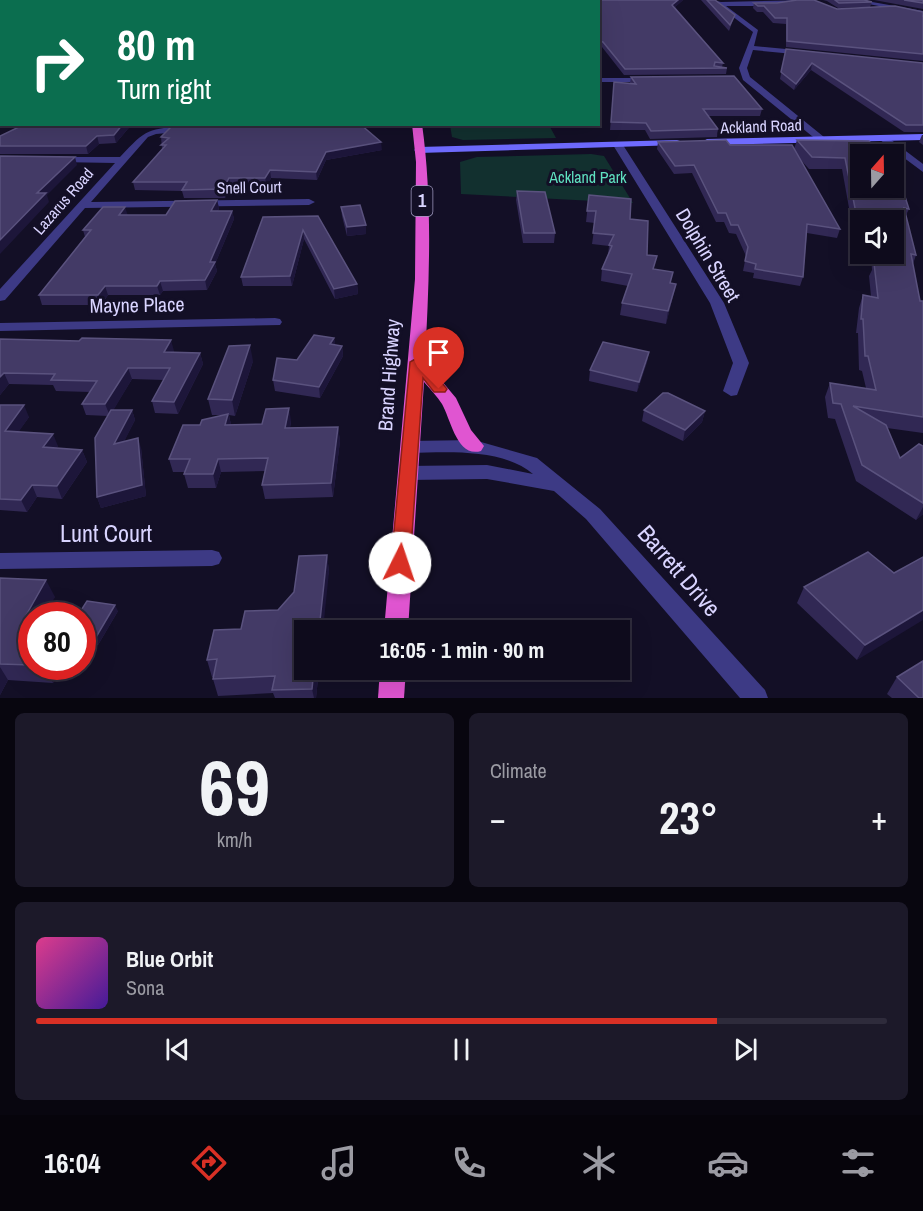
<!DOCTYPE html>
<html lang="en">
<head>
<meta charset="utf-8">
<style>
  :root { --surface:#0e0b1c; --page:#1c1929; --text:#f1f3f6; --muted:#9b9ba3; --line:#2e2b3b; --accent:#d93025 }
  body { margin:0; font-family:"Archivo Narrow",sans-serif; background:var(--page); color:var(--text); height:100vh; display:flex; flex-direction:column; font-size:22px; white-space:nowrap }
  * { box-sizing:border-box; margin:0 }
  p { font-size:20px; color:var(--muted) }
  .icon { flex:none; width:33px; height:33px; fill:none; stroke:currentColor; stroke-width:2; stroke-linecap:round; stroke-linejoin:round }
  .map { position:relative; height:698px; overflow:hidden }
  .panel { display:flex; flex-direction:column; gap:15px; padding:15px; background:#08060f; flex:1 }
  .panel>* { flex:none }
  .top-card { position:absolute; left:0px; top:0px; width:600px; height:126px; box-shadow:0 6px 24px #0002,0 0 0 2px var(--line); background:#0b6e4f; color:#fff; overflow:hidden }
  .needle { width:39px; rotate:20deg }
  .buttons { position:absolute; left:850px; top:144px; display:grid; gap:12px }
  .buttons a { display:grid; place-items:center; width:54px; height:54px; border-radius:0px; background:var(--surface); box-shadow:0 6px 24px #0002,0 0 0 2px var(--line); font-size:30px }
  .speed { position:absolute; left:18px; top:602px; display:flex; gap:12px; font-size:30px; font-weight:700; text-align:center }
  .speed>* { display:grid; place-content:center; width:78px; height:78px; border-radius:50%; background:var(--surface); box-shadow:0 6px 24px #0002,0 0 0 2px var(--line); line-height:1 }
  .speed .limit { border:9px solid #d22; background:#fff; color:#111 }
  .pin { position:absolute; display:grid; place-items:center; width:51px; height:51px; color:#fff; margin:-62px -26px; border-radius:50% 50% 50% 0; rotate:-45deg; box-shadow:0 0 6px #0007 }
  .pin .icon { rotate:45deg }
  .me { position:absolute; width:66px; margin:-33px; rotate:4deg; stroke-linejoin:round; filter:drop-shadow(0 0 4px #0008) }
  .turn { display:flex; align-items:center; gap:21px; height:126px; padding:0 18px; font-size:27px }
  .turn .icon { width:78px; height:78px; stroke-width:2.5 }
  .turn b { display:block; font-size:42px; line-height:51px }
  .big { font-size:45px; font-weight:700; line-height:1.1 }
  .panel .widget { flex:1; display:flex; flex-direction:column; justify-content:center; gap:9px; min-width:0; padding:0 21px; border-radius:9px; background:var(--page) }
  .panel .dial { align-items:center; gap:0 }
  .dial b { font-size:78px; line-height:1 }
  .song { display:flex; align-items:center; gap:18px }
  .cover { width:72px; height:72px; border-radius:9px; background:linear-gradient(135deg,hsl(330 70% 55%),hsl(260 70% 35%)) }
  .played { height:6px; border-radius:3px; background:linear-gradient(90deg,var(--accent) 80%,var(--line) 80%) }
  .keys { display:flex; justify-content:space-around; direction:ltr }
  .heat { display:flex; justify-content:space-between; align-items:center; font-size:33px; direction:ltr }
  .panel .tiles { flex:1; display:grid; gap:15px; grid-template-columns:1fr 1fr }
  .widget:last-child { grid-column:span 2 }
  .trip { position:absolute; left:294px; top:620px; width:336px; height:60px; border-radius:0px; background:var(--surface); box-shadow:0 6px 24px #0002,0 0 0 2px var(--line); font-weight:700; line-height:60px; text-align:center }
  .tab-bar { display:flex; height:96px; justify-content:space-around; align-items:center; background:#06040b; color:var(--muted) }
  .tab-bar .icon { width:42px; height:42px }
  .tab-bar .selected { color:var(--accent) }
  .tab-bar b { font-size:27px; color:var(--text) }
  .map>svg:first-child { display:block }
  .green { fill:#12302f }
  .lines { fill:none; stroke-linecap:round; stroke-linejoin:round }
  .minor { fill:#3d3a85; fill-rule:evenodd }
  .secondary { fill:#6f6bff; fill-rule:evenodd }
  .trunk { fill:#e055d1; fill-rule:evenodd }
  .wall { fill:#312854 }
  .shaded-wall { fill:#1d163a }
  .building { fill:#433a66; stroke:#5a527e; stroke-width:1.5 }
  .route { fill:#d93025; stroke:#8d1f18; stroke-width:1.5 }
  .labels { text-anchor:middle; stroke-width:6; stroke-linejoin:round; paint-order:stroke }
  .far-street-label { font-size:16px; fill:#d9d4ff; stroke:#130f26 }
  .far-park-label { font-size:16px; fill:#5fe0c0; stroke:#130f26 }
  .shield { fill:#130f26; stroke:#9e99be; stroke-width:1.5 }
  .shield-label { font-size:18px; font-weight:bold; fill:#d9d4ff }
  .street-label { font-size:20px; fill:#d9d4ff; stroke:#130f26 }
  .near-street-label { font-size:24px; fill:#d9d4ff; stroke:#130f26 }
</style>
</head>
<body>
<div class="map">
<svg width="923" height="698" viewBox="0 0 923 698">
  <rect width="100%" height="100%" fill="#130f26"/>
  <!-- green -->
  <g class="green">
    <polygon points="450,125 549,125 556,138 463,140 452,137"/>
    <polygon points="591,154 604,156 633,203 461,194 460,162 477,157"/>
  </g>
  <g class="lines">
    <!-- minor -->
    <g class="minor">
      <polygon points="711,0 721,2 813,0 776,6 726,6 758,30 754,46 807,51 804,55 753,50 747,68 750,77 824,137 824,141 818,141 743,80 739,68 753,32"/>
      <polygon points="849,0 861,0 923,11 923,15"/>
      <polygon points="598,78 649,78 653,80 649,82 598,82"/>
      <polygon points="2,120 2,124 5,124 0,127"/>
      <path d="M187 126 190 127V131L156 134 148 137 91 202 309 199 315 202 309 205 85 208 5 300 0 301V289L115 163 57 162 52 159 53 157H120C147 128 148 129 187 126Z"/>
      <polygon points="880,136 886,136 923,164 923,172 880,140"/>
      <polygon points="615,143 623,145 724,303 749,363 737,395 731,396 723,391 733,363 710,303 613,145"/>
      <polygon points="275,318 280,319 282,322 280,325 0,331 0,323"/>
      <path d="M474 440 537 458 600 509 765 690 768 698H740L586 519 554 491 487 479 407 480 401 478 398 473 401 468 407 466 487 465 533 474C503 448 447 452 410 453L404 451 401 447 404 443 410 441Z"/>
      <polygon points="212,550 219,552 222,558 219,564 212,566 0,569 0,553"/>
    </g>
    <!-- secondary -->
    <g class="secondary">
      <polygon points="923,134 923,140 707,145 702,142 707,139"/>
      <polygon points="677,140 680,141 680,145 419,153 414,150 419,147"/>
    </g>
    <!-- trunk -->
    <g class="trunk">
      <rect x="400" y="0" width="6" height="2"/>
      <rect x="415" y="0" width="6" height="2"/>
      <path d="M412 124H422C433 203 429 283 425 361L456 398 471 430 484 446 481 451C457 458 451 420 442 404 437 396 430 389 424 382L408 630H384L415 279 416 162Z"/>
      <polygon points="380,669 406,669 404,698 378,698"/>
    </g>
  </g>
  <!-- wall -->
  <g class="wall">
    <polygon points="539,0 683,0 675,7 723,63 722,67 727,68 726,74 624,75 602,47 598,47 598,2 539,2"/>
    <polygon points="701,0 715,0 733,20 729,31"/>
    <polygon points="823,0 864,0 872,2 870,7 838,8 827,1"/>
    <polygon points="874,0 923,0 923,9"/>
    <polygon points="754,3 837,9 923,12 923,61 786,47 786,24 773,23 763,12 757,12 753,8"/>
    <polygon points="786,49 923,63 923,132 904,132 811,70 794,90 780,79"/>
    <polygon points="631,77 762,109 760,116 708,116 718,129 717,137 650,139 645,130 610,130 614,82 630,83"/>
    <polygon points="25,124 132,124 116,143 99,144 88,154 0,154 0,136"/>
    <polygon points="922,135 923,135 923,145 919,142"/>
    <polygon points="161,137 382,150 326,160 317,180 271,178 267,187 231,187 225,198 184,198 182,191 135,190 133,182 162,149"/>
    <polygon points="797,140 869,141 909,209 906,215 916,255 913,264 920,301 923,301 923,433 887,428 900,458 923,446 923,514 916,520 856,481 835,419 828,418 825,397 830,383 866,388 862,371 859,370 858,333 856,333 859,308 863,295 871,296 869,276 872,270 871,254 894,254 894,220 861,220 861,231 853,230 842,169 809,169 799,158 840,229 837,238 807,233 803,277 800,286 753,278 754,273 743,271 746,256 736,234 729,233 724,222 716,222 692,173 674,174 657,149 658,142 794,149"/>
    <polygon points="517,191 555,233 554,243 523,243 516,200"/>
    <polygon points="589,195 630,219 654,269 671,283 676,284 666,324 620,315 622,303 628,286 601,281 602,269 608,255 609,246 592,244 595,223 586,222"/>
    <polygon points="217,200 219,208 218,211 232,211 234,219 215,264 217,271 207,290 163,291 160,295 108,295 101,305 42,305 39,295 85,237 83,230 127,215 166,215"/>
    <polygon points="341,207 366,234 347,236 342,216"/>
    <polygon points="318,216 357,284 358,294 335,299 304,239 292,286 243,286 241,277"/>
    <polygon points="334,338 335,345 342,346 343,356 320,398 275,391 273,380"/>
    <polygon points="0,339 174,351 173,352 200,353 203,364 178,414 155,413 152,401 164,380 132,379 113,410 132,410 135,420 124,441 141,448 146,496 101,508 97,497 108,416 86,415 82,404 90,392 56,391 53,385 9,384 0,395"/>
    <polygon points="649,352 647,362 637,392 589,381 590,370"/>
    <polygon points="253,361 235,416 229,415 231,425 262,424 291,421 290,428 338,427 340,441 333,497 265,499 262,485 265,471 221,472 216,488 188,488 184,474 185,472 173,472 169,459 200,425 222,415 212,415 208,399"/>
    <polygon points="0,405 29,417 18,432 58,446 56,448 82,450 87,462 62,499 37,497 27,512 0,510"/>
    <polygon points="644,410 705,411 702,422 683,441 642,421"/>
    <polygon points="327,555 329,572 304,669 319,669 316,698 275,698 273,693 218,696 213,679 213,677 212,677 207,660 241,629 278,610"/>
    <polygon points="923,557 857,660 797,603 804,587 894,573"/>
    <polygon points="0,579 55,597 32,615 32,666 62,666 53,683 8,680 0,695"/>
    <polygon points="118,611 98,645 82,643 82,615"/>
    <polygon points="897,677 923,698 892,698 887,694"/>
  </g>
  <!-- shaded-wall -->
  <g class="shaded-wall">
    <polygon points="335,0 361,0 354,2 327,2"/>
    <polygon points="678,0 683,0 672,10 672,5"/>
    <polygon points="812,63 811,70 794,90 796,84"/>
    <polygon points="123,124 132,124 116,143 114,135"/>
    <polygon points="97,136 99,144 88,154 86,146"/>
    <polygon points="381,142 382,150 326,160 317,180 316,172 326,152"/>
    <polygon points="75,157 77,165 47,195 49,202 0,254 0,240 37,193"/>
    <polygon points="270,170 271,178 267,187 265,178"/>
    <polygon points="229,178 231,187 225,198 223,189"/>
    <polygon points="217,200 219,208 213,219 211,211"/>
    <polygon points="125,207 128,216 119,215"/>
    <polygon points="232,211 234,219 215,264 217,271 207,290 205,280 210,262"/>
    <polygon points="366,225 366,234 347,236 347,227"/>
    <polygon points="303,230 304,239 292,286 290,276"/>
    <polygon points="160,281 163,291 160,295 157,286"/>
    <polygon points="357,284 358,294 335,299 334,289"/>
    <polygon points="676,284 666,324 668,311"/>
    <polygon points="105,286 108,295 101,305 98,295"/>
    <polygon points="334,338 336,348 330,344"/>
    <polygon points="171,340 174,351 167,363 164,352"/>
    <polygon points="250,345 253,361 235,416 232,400"/>
    <polygon points="342,346 343,356 320,398 319,387"/>
    <polygon points="649,352 647,362 637,392 639,382"/>
    <polygon points="200,353 203,364 178,414 174,402"/>
    <polygon points="128,368 132,379 110,416 105,404"/>
    <polygon points="4,373 9,384 0,395 0,377"/>
    <polygon points="24,405 29,417 11,443 5,431"/>
    <polygon points="289,408 291,421 287,442 285,428"/>
    <polygon points="132,410 135,420 118,454 114,444"/>
    <polygon points="705,411 702,422 683,441 685,430"/>
    <polygon points="228,414 232,427 225,425"/>
    <polygon points="338,427 340,441 333,497 331,483"/>
    <polygon points="53,434 58,446 48,459 43,447"/>
    <polygon points="138,438 141,448 146,496 101,508 97,497"/>
    <polygon points="82,450 87,462 62,499 57,486"/>
    <polygon points="218,459 221,472 216,488 213,474"/>
    <polygon points="32,485 37,497 27,512 21,500"/>
    <polygon points="923,507 923,514 916,520"/>
    <polygon points="327,555 329,572 323,630 319,630"/>
    <polygon points="46,580 55,597 45,615 32,615 32,639 20,626"/>
    <polygon points="115,605 118,611 98,645 95,639"/>
    <polygon points="923,610 923,620 857,660 865,645"/>
    <polygon points="44,666 62,666 53,683"/>
    <polygon points="0,667 8,680 0,695"/>
    <polygon points="314,669 319,669 316,698 314,698 312,689"/>
  </g>
  <!-- building -->
  <g class="building">
    <polygon points="166,0 335,0 327,2 162,2"/>
    <polygon points="546,0 678,0 672,5 723,63 715,62 714,66 727,68 625,69 603,42 598,41 598,2 545,2"/>
    <polygon points="707,0 715,0 735,15 730,25"/>
    <polygon points="797,0 814,0 837,9 895,6 923,12 923,16 922,16 923,16 923,54 787,41 787,18 775,18 764,6 758,6 754,3 777,3"/>
    <polygon points="835,0 864,0 872,2 839,3"/>
    <polygon points="904,0 923,0 923,3"/>
    <polygon points="786,49 923,63 923,125 906,125 812,63 796,84 781,72"/>
    <polygon points="734,76 762,109 703,109 718,129 651,131 646,123 611,122 614,82 636,84 631,77"/>
    <polygon points="25,124 123,124 114,135 97,136 86,146 0,146 0,136"/>
    <polygon points="360,124 381,142 326,152 316,172 270,170 265,178 229,178 223,189 182,190 187,182 133,182 166,145 161,145 169,138 161,137 172,126"/>
    <polygon points="726,140 730,145 792,145 840,229 807,224 803,277 755,269 756,264 745,261 748,247 738,225 731,225 726,213 718,213 694,165 675,166 658,142"/>
    <polygon points="797,140 869,141 880,154 861,154 861,188 894,188 894,171 898,175 909,209 904,208 916,255 911,254 920,301 923,301 923,417 853,406 886,425 900,458 919,444 923,446 923,503 862,465 841,404 833,403 830,383 876,390 868,356 865,356 863,319 861,319 863,295 878,298 874,263 877,263 876,254 894,254 894,220 874,220 857,218 845,158 812,157"/>
    <polygon points="0,156 75,157 37,193 46,193 0,240"/>
    <polygon points="517,191 545,192 555,233 524,233"/>
    <polygon points="589,195 631,199 630,219 648,221 647,255 657,256 653,269 673,272 670,283 676,284 668,311 622,303 632,274 602,269 612,246 609,245 614,235 593,233 596,211 587,211"/>
    <polygon points="217,200 211,211 232,211 210,262 215,262 205,280 160,281 157,286 105,286 98,295 39,295 91,230 83,230 103,207 125,207 119,215 166,215 175,201"/>
    <polygon points="360,205 366,225 347,227 341,207"/>
    <polygon points="318,216 357,284 334,289 303,230 290,276 241,277 263,217"/>
    <polygon points="314,335 334,338 330,344 342,346 319,387 273,380 277,358 297,360"/>
    <polygon points="82,338 171,340 164,352 200,353 174,402 152,401 170,368 128,368 105,404 82,404 97,381 51,380 55,374 4,373 0,377 0,339 79,341"/>
    <polygon points="603,342 649,352 639,382 590,370"/>
    <polygon points="250,345 232,400 208,399 229,346"/>
    <polygon points="663,393 668,393 705,411 685,430 644,410"/>
    <polygon points="0,405 24,405 5,431 53,434 43,447 82,450 57,486 32,485 21,500 0,499"/>
    <polygon points="289,408 285,428 338,427 331,483 262,485 268,458 218,459 213,474 184,474 190,459 169,459 183,425 200,425 202,420 228,414 225,425 262,424 266,409"/>
    <polygon points="111,410 132,410 114,444 138,438 142,485 97,497 95,438"/>
    <polygon points="868,552 894,573 923,557 923,610 865,645 804,587"/>
    <polygon points="327,555 319,630 304,630 304,669 314,669 312,689 272,690 275,676 213,679 217,659 207,660 214,630 241,629 245,611 278,610 294,592 299,556"/>
    <polygon points="0,578 46,580 20,626 32,627 32,665 0,664"/>
    <polygon points="87,601 115,605 95,639 82,637 82,615 78,615"/>
    <polygon points="923,661 923,698 919,698 897,677"/>
  </g>
  <!-- route -->
  <polygon class="route" points="417,358 422,359 447,389 445,392 434,392 423,378 410,563 407,568 400,571 394,568 391,563 410,362"/>
  <g class="labels">
    <!-- far-street labels -->
    <g class="far-street-label">
      <text transform="translate(761 126) rotate(-2)" y="6">Ackland Road</text>
      <text transform="translate(249 187) rotate(-1)" y="6">Snell Court</text>
      <text transform="translate(63 201) rotate(-49)" y="6">Lazarus Road</text>
    </g>
    <!-- far-park labels -->
    <g class="far-park-label">
      <text x="588" y="183">Ackland Park</text>
    </g>
    <!-- shield labels -->
    <rect class="shield" x="411.5" y="186" width="21" height="30" rx="4.5"/>
    <g class="shield-label">
      <text x="422" y="207">1</text>
    </g>
    <!-- street labels -->
    <g class="street-label">
      <text transform="translate(708 255) rotate(59)" y="7">Dolphin Street</text>
      <text transform="translate(137 305) rotate(-1)" y="7">Mayne Place</text>
      <text transform="translate(389 375) rotate(-86)" y="7">Brand Highway</text>
    </g>
    <!-- near-street labels -->
    <g class="near-street-label">
      <text x="106" y="542">Lunt Court</text>
      <text transform="translate(679 571) rotate(49)" y="8">Barrett Drive</text>
    </g>
  </g>
</svg>
<div class="buttons">
<a><svg class="needle" viewBox="-14 -14 28 28"><path d="M0-13l5 13h-10z" fill="#e53935"/><path d="M0 13l5-13h-10z" fill="#9b9ba3"/></svg></a>
<a><svg class="icon" aria-label="sound" viewBox="0 0 24 24"><path d="M4 9h4l5-4v14l-5-4H4zM17 9q2 3 0 6"/></svg></a>
</div>
<div class="speed"><div class="limit">80</div></div>
<div class="pin" style="left:439px;top:389px;background:#d93025"><svg class="icon" aria-label="arrive" viewBox="0 0 24 24"><path d="M6 21V4h12l-3 4 3 4H6"/></svg></div>
<svg class="me" style="left:400px;top:563px" viewBox="-20 -20 40 40"><circle r="19" fill="#fff"/><path d="M0-13L10 11 0 6-10 11z" fill="#d93025"/></svg>
<div class="trip">16:05 · 1 min · 90 m</div>
<div class="top-card">
<div class="turn"><svg class="icon" aria-label="right" viewBox="0 0 24 24"><path d="M7 20v-9h11M14 6l5 5-5 5"/></svg><div><b>80 m</b>Turn right</div></div>
</div>
</div>
<section class="panel">
<div class="tiles">
<div class="widget dial"><b>69</b><p>km/h</p></div>
<div class="widget"><p>Climate</p>
<div class="heat"><a>−</a><b class="big">23°</b><a>+</a></div>
</div>
<div class="widget">
<div class="song"><i class="cover"></i><div><b>Blue Orbit</b><p>Sona</p></div></div>
<div class="played"></div>
<div class="keys"><svg class="icon" aria-label="previous" viewBox="0 0 24 24"><path d="M18 5L8 12l10 7zM5 5v14"/></svg><svg class="icon" aria-label="pause" viewBox="0 0 24 24"><path d="M8 5v14M16 5v14"/></svg><svg class="icon" aria-label="next" viewBox="0 0 24 24"><path d="M6 5l10 7-10 7zM19 5v14"/></svg></div>
</div>
</div>
</section>
<nav class="tab-bar">
<b>16:04</b>
<svg class="icon selected" aria-label="directions" viewBox="0 0 24 24"><path d="M12 3l9 9-9 9-9-9zM9 14v-3h6M13 9l2 2-2 2"/></svg>
<svg class="icon" aria-label="music" viewBox="0 0 24 24"><path d="M9 18V5l10-2v13"/><circle cx="6" cy="18" r="3"/><circle cx="16" cy="16" r="3"/></svg>
<svg class="icon" aria-label="phone" viewBox="0 0 24 24"><path d="M5 4h4l2 5-3 2q2 4 5 5l2-3 5 2v4C11 20 4 13 5 4z"/></svg>
<svg class="icon" aria-label="climate" viewBox="0 0 24 24"><path d="M12 3v18M4 7l16 10M4 17L20 7"/></svg>
<svg class="icon" aria-label="car" viewBox="0 0 24 24"><path d="M5 17H2v-5l4-1 3-4h7l3 4 3 1v5h-3M9 17h6M6 11h13"/><circle cx="7" cy="17" r="2"/><circle cx="17" cy="17" r="2"/></svg>
<svg class="icon" aria-label="filters" viewBox="0 0 24 24"><path d="M4 7h16M4 17h16"/><circle cx="9" cy="7" r="2"/><circle cx="15" cy="17" r="2"/></svg>
</nav>
</body>
</html>
